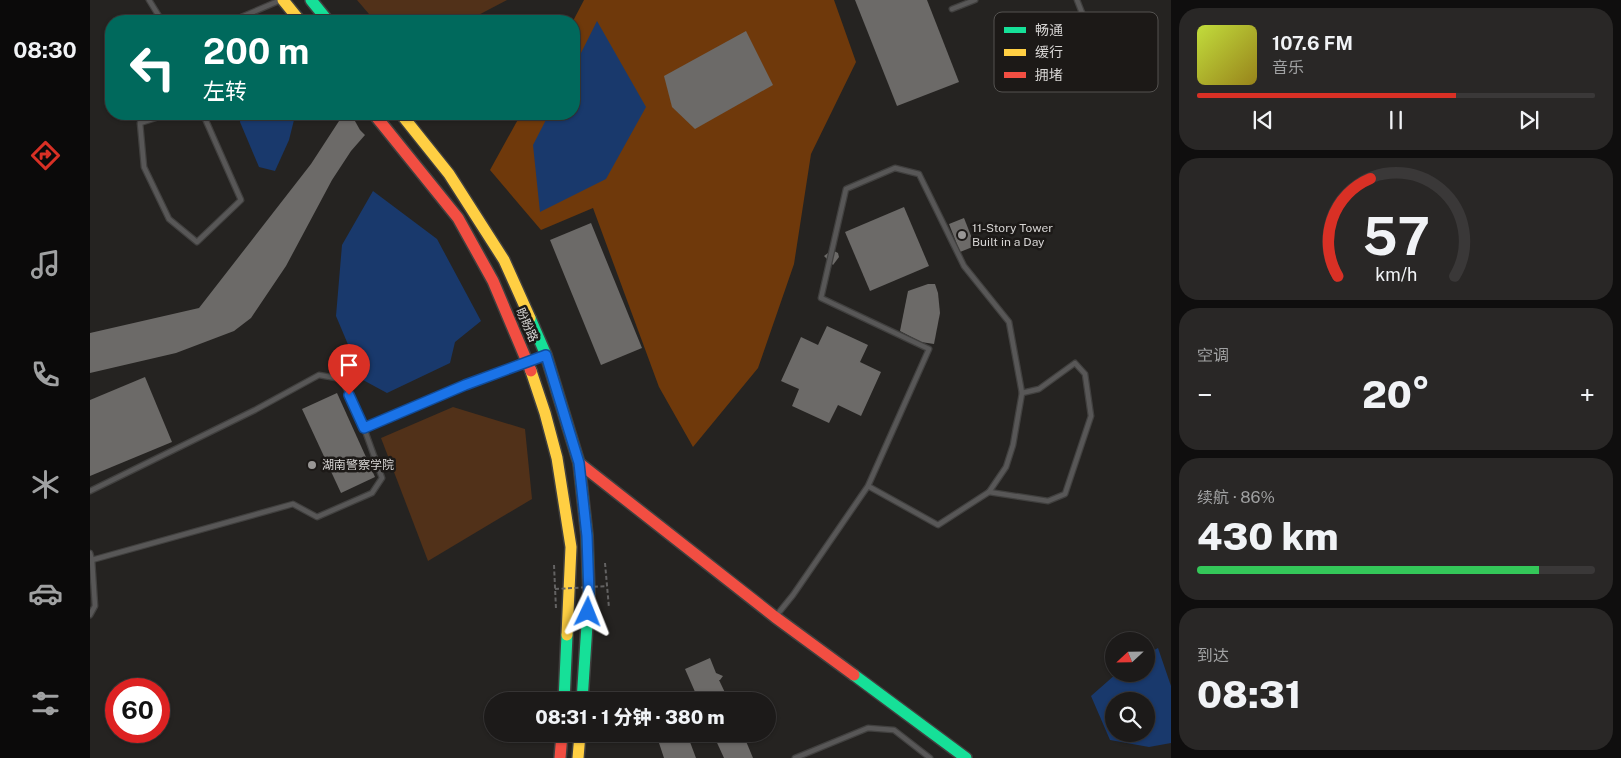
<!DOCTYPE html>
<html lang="zh">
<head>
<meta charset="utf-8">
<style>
  :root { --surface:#1c1a19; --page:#292726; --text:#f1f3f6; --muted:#a0a1a2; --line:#3a3838; --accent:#d93025 }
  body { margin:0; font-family:"Public Sans","Noto Sans SC",sans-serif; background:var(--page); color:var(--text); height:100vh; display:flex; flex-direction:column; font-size:19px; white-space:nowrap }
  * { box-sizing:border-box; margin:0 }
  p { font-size:16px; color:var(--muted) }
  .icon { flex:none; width:28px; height:28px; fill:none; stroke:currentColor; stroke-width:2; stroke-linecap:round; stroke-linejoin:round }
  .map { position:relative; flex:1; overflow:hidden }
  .sheet { display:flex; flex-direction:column; gap:8px; padding:8px; background:#0f0e0e; width:450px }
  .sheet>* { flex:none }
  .hud { position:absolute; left:15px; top:15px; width:475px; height:105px; border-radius:20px; box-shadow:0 1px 4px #0004,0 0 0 1px var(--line); background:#00695c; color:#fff; overflow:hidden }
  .needle { width:32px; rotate:248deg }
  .fabs { position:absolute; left:1015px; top:632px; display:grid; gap:10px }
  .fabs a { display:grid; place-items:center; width:50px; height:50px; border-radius:50%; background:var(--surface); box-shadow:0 1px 4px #0004,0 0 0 1px var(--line); font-size:25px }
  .speed { position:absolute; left:15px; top:678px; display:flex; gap:10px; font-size:25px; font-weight:700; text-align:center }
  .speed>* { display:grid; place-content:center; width:65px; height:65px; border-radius:50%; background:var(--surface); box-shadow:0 1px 4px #0004,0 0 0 1px var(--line); line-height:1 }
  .speed .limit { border:8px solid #d22; background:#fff; color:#111 }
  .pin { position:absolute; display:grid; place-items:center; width:42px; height:42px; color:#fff; margin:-51px -21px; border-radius:50% 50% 50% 0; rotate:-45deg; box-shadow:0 0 5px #0007 }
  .pin .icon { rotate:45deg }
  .me { position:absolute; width:55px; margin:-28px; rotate:2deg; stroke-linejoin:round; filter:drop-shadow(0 0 4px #0008) }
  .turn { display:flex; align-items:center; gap:18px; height:105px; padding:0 15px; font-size:22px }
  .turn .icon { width:65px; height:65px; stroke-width:2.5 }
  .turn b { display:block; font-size:35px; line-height:42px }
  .big { font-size:38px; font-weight:800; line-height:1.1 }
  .sheet .card { flex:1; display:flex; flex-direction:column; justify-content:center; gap:8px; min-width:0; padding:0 18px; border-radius:20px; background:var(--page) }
  .sheet .dial { align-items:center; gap:0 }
  .dial svg { height:130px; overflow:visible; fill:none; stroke:var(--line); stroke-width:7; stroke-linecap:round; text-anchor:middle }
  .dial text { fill:var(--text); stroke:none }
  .song { display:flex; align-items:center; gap:15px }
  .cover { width:60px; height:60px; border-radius:8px; background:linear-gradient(135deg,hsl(70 70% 55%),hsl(50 70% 35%)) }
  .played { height:5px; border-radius:2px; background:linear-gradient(90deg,var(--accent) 65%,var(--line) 65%) }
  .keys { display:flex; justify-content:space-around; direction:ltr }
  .heat { display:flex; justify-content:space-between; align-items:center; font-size:28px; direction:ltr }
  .charge { height:8px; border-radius:4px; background:linear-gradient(90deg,#34c759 86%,var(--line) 0) }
  .trip { position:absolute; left:394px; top:692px; width:292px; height:50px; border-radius:25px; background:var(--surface); box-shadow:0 1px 4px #0004,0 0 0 1px var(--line); font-weight:800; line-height:50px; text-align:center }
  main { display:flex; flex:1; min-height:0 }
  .tabs { display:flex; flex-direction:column; width:90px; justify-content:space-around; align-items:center; background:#0b0a0a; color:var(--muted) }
  .tabs .icon { width:35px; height:35px }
  .tabs .on { color:var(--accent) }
  .tabs b { font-size:22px; color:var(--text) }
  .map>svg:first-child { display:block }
  .green { fill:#513119 }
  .forest { fill:#6f390b }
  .water { fill:#19396c; fill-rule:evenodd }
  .building { fill:#6c6a68 }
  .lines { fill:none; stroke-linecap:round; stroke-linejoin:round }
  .lane-casing { stroke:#41403f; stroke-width:7 }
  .fast-casing { stroke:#41403f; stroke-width:14 }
  .slow-casing { stroke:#41403f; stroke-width:14 }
  .jam-casing { stroke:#41403f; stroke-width:14 }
  .path { stroke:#636262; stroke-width:2; stroke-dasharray:4 2.5; stroke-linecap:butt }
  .lane { stroke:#585757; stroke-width:4.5 }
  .fast { stroke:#16e098; stroke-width:11 }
  .slow { stroke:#ffcf43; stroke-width:11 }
  .jam { stroke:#f24e42; stroke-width:11 }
  .path-bridge { stroke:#636262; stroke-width:2; stroke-dasharray:4 2.5; stroke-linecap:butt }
  .route-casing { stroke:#114b97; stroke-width:12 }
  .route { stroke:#1a73e8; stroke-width:9 }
  .poi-dot { fill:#999796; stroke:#1c1917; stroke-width:2 }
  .labels { text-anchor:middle; stroke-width:5; stroke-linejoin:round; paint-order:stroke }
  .poi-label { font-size:12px; fill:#d8d6d5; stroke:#1c1917; text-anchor:start }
  .street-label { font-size:12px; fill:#d8d6d5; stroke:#1c1917 }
  .key { fill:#1c1917; stroke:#545250; stroke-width:1 }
  .key-label { font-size:14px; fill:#d8d6d5 }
</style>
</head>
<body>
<main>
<nav class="tabs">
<b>08:30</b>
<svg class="icon on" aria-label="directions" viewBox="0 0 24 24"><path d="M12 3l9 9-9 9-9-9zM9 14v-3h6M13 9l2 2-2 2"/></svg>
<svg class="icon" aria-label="music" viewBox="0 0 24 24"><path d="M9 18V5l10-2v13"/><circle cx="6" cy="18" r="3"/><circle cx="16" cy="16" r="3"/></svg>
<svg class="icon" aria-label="phone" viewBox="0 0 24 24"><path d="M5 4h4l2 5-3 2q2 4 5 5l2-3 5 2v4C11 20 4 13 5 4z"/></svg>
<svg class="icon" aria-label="climate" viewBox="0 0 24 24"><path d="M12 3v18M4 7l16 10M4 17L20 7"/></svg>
<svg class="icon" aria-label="car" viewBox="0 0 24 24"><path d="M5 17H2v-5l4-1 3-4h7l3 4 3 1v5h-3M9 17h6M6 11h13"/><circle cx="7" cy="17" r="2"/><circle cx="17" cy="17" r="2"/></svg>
<svg class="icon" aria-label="filters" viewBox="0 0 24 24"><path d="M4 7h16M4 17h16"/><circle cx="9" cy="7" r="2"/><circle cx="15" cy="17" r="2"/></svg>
</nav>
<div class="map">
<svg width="1081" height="758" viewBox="0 0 1081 758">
  <rect width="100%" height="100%" fill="#252321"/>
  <!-- green -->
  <g class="green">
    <polygon points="267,0 417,0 377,21 285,21"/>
    <polygon points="363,407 435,429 442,499 338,561 291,438"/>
  </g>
  <!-- forest -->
  <polygon class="forest" points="494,0 744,0 766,62 721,154 704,264 668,368 603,447 569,387 503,208 451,230 400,170 431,114 484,114 483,21"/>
  <!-- water -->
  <g class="water">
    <polygon points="507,21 556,107 516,179 450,212 443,145 459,114 484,114 484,67"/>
    <polygon points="151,114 204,114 205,116 199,140 185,171 169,167 150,122"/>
    <polygon points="283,191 347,239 391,321 365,342 360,363 297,393 273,380 246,316 252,245"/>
    <path d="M1068 648 1081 686V743L1059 747 1020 740 1001 696 1026 674H1056V654ZM1024 701H1056V734H1024Z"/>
  </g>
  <!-- building -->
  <g class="building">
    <polygon points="765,0 837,0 869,82 807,106"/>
    <polygon points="656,31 683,85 605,129 582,107 574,76"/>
    <polygon points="259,114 261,114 270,130 275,135 261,151 242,180 196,266 161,318 144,331 86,353 0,373 0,333 109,308 221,164 249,121"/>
    <polygon points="814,207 839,266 780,291 755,232"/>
    <polygon points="874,218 885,246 870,252 859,224"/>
    <polygon points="501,223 552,348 511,365 460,240"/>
    <polygon points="742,250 748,253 749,257 743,265 734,256"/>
    <polygon points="838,284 845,284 848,293 850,313 844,344 831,342 810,331 818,291"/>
    <polygon points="737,326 778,345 770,362 791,372 771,416 748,405 739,423 702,406 709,389 691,381 711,337 728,345"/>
    <polygon points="55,377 82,442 0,476 0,400"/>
    <polygon points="247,393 285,477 251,493 212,409"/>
    <polygon points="620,658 626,673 633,676 630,680 629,680 639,701 609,701 595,669"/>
    <polygon points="566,734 597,734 606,758 574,758"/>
    <polygon points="623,734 653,734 663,758 634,758"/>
  </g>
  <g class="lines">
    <!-- lane casing -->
    <g class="lane-casing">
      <g id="lane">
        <polyline points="59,0 72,21"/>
        <polyline points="987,0 996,23"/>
        <polyline points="862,9 885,0"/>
        <polyline points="142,21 191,0"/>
        <polyline points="78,114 50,123 54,167 79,219 107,242 151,200 113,114"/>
        <polyline points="274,428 375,385 454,356"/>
        <polyline points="0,491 165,410 229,375 252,379 274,428 292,478 282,493 227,517 203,504 2,560 0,553"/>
        <polyline points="899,492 958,501 975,494 1001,416 995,374 985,363 949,389 932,393"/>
        <polyline points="0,615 5,606 2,560"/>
        <polyline points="686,616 703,595 778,486 848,525 899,492 916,467 923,445 932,393 919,322 874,266 829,174 805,168 756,189 731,298 839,349 778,486"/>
        <polyline points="705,758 778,728 804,730 840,758"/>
      </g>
    </g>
    <!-- fast casing -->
    <g class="fast-casing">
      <g id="fast">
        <polyline points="221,0 238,21"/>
        <polyline points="440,318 456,355 489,463 497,536 499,594 492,701"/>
        <polyline points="764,675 876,758"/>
        <polyline points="474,701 477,635"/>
      </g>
    </g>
    <!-- slow casing -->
    <g class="slow-casing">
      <g id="slow">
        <polyline points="193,0 210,21"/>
        <polyline points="311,114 359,174 414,260 440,318"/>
        <polyline points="441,371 455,413 467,458 481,547 477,635"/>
        <polyline points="488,758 490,734"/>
      </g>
    </g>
    <!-- jam casing -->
    <g class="jam-casing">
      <g id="jam">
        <polyline points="284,114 368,218 403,281 441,371"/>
        <polyline points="489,463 685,617 764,675"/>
        <polyline points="470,758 472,734"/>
      </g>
    </g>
    <!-- path -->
    <g class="path">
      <polyline points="515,563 519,608"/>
      <polyline points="464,565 466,609"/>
    </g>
    <!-- lane -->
    <use href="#lane" class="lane"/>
    <!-- fast -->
    <use href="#fast" class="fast"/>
    <!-- slow -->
    <use href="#slow" class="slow"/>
    <!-- jam -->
    <use href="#jam" class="jam"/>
    <!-- path-bridge -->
    <polyline class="path-bridge" points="465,589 517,586"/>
  </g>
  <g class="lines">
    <!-- route casing -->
    <g class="route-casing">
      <polyline id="route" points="259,395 274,428 375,385 456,355 489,463 497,536 499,594 498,612"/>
    </g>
    <!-- route -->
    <use href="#route" class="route"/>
  </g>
  <!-- markers -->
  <g class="poi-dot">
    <circle cx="872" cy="235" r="5"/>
    <circle cx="222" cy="465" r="5"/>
  </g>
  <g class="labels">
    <!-- poi labels -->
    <g class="poi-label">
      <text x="882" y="232">11-Story Tower<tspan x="882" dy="14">Built in a Day</tspan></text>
      <text x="232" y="469">湖南警察学院</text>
    </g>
    <!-- street labels -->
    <g class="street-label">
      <text transform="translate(437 325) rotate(66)" y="4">盼盼路</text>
    </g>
  </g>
  <!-- legend -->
  <rect x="904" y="12" width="164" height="80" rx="8" class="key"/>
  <rect x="914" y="27" width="22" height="6" fill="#16e098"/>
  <rect x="914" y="49" width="22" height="7" fill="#ffcf43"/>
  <rect x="914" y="72" width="22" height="6" fill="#f24e42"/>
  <g class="key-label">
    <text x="945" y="35">畅通</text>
    <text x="945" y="57">缓行</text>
    <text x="945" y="80">拥堵</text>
  </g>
</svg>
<div class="fabs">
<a><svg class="needle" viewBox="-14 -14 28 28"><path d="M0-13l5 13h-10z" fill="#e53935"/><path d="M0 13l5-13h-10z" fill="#a0a1a2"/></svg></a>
<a><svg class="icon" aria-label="search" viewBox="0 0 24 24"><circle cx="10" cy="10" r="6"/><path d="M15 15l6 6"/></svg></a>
</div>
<div class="speed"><div class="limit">60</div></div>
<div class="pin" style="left:259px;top:395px;background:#d93025"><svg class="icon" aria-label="arrive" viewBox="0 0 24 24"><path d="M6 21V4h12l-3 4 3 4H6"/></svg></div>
<svg class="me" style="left:498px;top:612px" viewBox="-20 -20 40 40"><path d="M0-17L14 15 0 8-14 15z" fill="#1a73e8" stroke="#fff" stroke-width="4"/></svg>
<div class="trip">08:31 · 1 分钟 · 380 m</div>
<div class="hud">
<div class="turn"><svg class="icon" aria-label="left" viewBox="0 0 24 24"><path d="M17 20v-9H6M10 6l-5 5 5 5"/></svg><div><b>200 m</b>左转</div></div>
</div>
</div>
<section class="sheet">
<div class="card">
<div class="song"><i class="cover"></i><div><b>107.6 FM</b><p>音乐</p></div></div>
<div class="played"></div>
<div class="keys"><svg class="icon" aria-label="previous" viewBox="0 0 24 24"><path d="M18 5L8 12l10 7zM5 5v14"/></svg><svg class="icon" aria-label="pause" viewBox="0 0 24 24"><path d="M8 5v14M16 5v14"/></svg><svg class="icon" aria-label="next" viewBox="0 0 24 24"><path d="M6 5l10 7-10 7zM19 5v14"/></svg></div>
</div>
<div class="card dial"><svg viewBox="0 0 100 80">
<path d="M14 69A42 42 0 1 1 86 69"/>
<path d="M14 69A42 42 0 0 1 34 9" stroke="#d93025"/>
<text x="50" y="56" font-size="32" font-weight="700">57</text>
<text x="50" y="72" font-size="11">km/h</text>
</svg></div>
<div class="card"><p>空调</p>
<div class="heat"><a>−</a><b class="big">20°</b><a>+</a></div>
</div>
<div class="card"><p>续航 · 86%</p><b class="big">430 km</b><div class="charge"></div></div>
<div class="card"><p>到达</p><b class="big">08:31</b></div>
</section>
</main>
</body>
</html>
